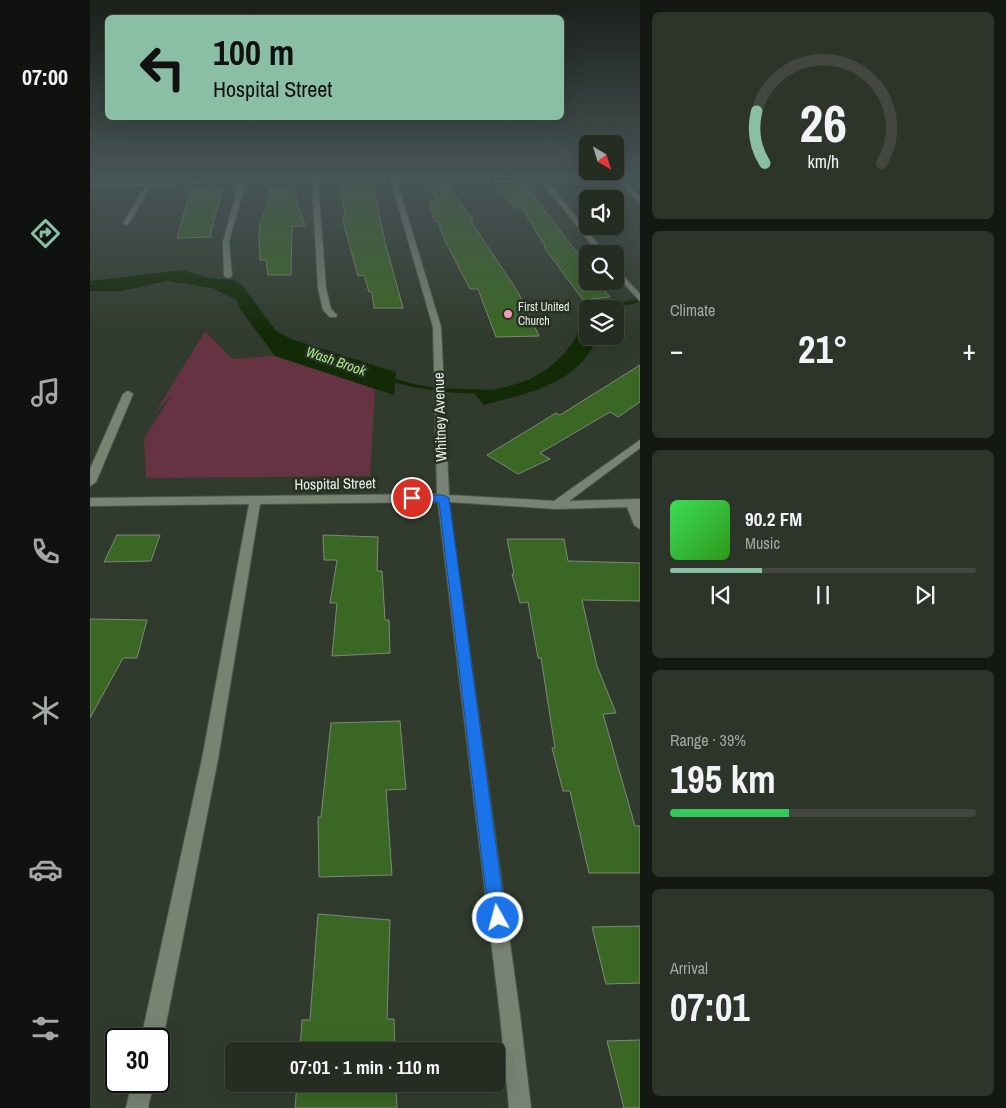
<!DOCTYPE html>
<html lang="en">
<head>
<meta charset="utf-8">
<style>
  :root { --surface:#252c22; --page:#2d342a; --text:#f1f3f6; --muted:#a3a7a5; --line:#424840; --accent:#8abfa5 }
  body { margin:0; font-family:"Archivo Narrow",sans-serif; background:var(--page); color:var(--text); height:100vh; display:flex; flex-direction:column; font-size:19px; white-space:nowrap }
  * { box-sizing:border-box; margin:0 }
  p { font-size:16px; color:var(--muted) }
  .icon { flex:none; width:28px; height:28px; fill:none; stroke:currentColor; stroke-width:2; stroke-linecap:round; stroke-linejoin:round }
  .map { position:relative; flex:1; overflow:hidden }
  .panel { display:flex; flex-direction:column; gap:12px; padding:12px; background:#141813; width:366px }
  .panel>* { flex:none }
  .top-card { position:absolute; left:15px; top:15px; width:459px; height:105px; border-radius:8px; box-shadow:0 5px 20px #0002,0 0 0 1px var(--line); background:#8abfa5; color:#111; overflow:hidden }
  .needle { width:32px; rotate:142deg }
  .buttons { position:absolute; left:489px; top:135px; display:grid; gap:10px }
  .buttons a { display:grid; place-items:center; width:45px; height:45px; border-radius:8px; background:var(--surface); box-shadow:0 5px 20px #0002,0 0 0 1px var(--line); font-size:25px }
  .speed { position:absolute; left:15px; top:1028px; display:flex; gap:10px; font-size:25px; font-weight:700; text-align:center }
  .speed>* { display:grid; place-content:center; width:65px; height:65px; border-radius:50%; background:var(--surface); box-shadow:0 5px 20px #0002,0 0 0 1px var(--line); line-height:1 }
  .speed .limit { border:2px solid #111; border-radius:8px; background:#fff; color:#111 }
  .pin { position:absolute; display:grid; place-items:center; width:42px; height:42px; color:#fff; margin:-21px; border:2px solid #fff; border-radius:50%; box-shadow:0 1px 5px #0007 }
  .me { position:absolute; width:55px; margin:-28px; rotate:353deg; stroke-linejoin:round; filter:drop-shadow(0 0 4px #0008) }
  .turn { display:flex; align-items:center; gap:18px; height:105px; padding:0 25px; font-size:22px }
  .turn .icon { width:65px; height:65px; stroke-width:2.5 }
  .turn b { display:block; font-size:35px; line-height:42px }
  .big { font-size:38px; font-weight:700; line-height:1.1 }
  .panel .tile { flex:1; display:flex; flex-direction:column; justify-content:center; gap:8px; min-width:0; padding:0 18px; border-radius:8px; background:var(--page) }
  .panel .dial { align-items:center; gap:0 }
  .dial svg { height:130px; overflow:visible; fill:none; stroke:var(--line); stroke-width:7; stroke-linecap:round; text-anchor:middle }
  .dial text { fill:var(--text); stroke:none }
  .song { display:flex; align-items:center; gap:15px }
  .cover { width:60px; height:60px; border-radius:8px; background:linear-gradient(135deg,hsl(130 70% 55%),hsl(110 70% 35%)) }
  .played { height:5px; border-radius:2px; background:linear-gradient(90deg,var(--accent) 30%,var(--line) 30%) }
  .keys { display:flex; justify-content:space-around; direction:ltr }
  .heat { display:flex; justify-content:space-between; align-items:center; font-size:28px; direction:ltr }
  .charge { height:8px; border-radius:4px; background:linear-gradient(90deg,#34c759 39%,var(--line) 0) }
  .trip { position:absolute; left:135px; top:1042px; width:280px; height:50px; border-radius:8px; background:var(--surface); box-shadow:0 5px 20px #0002,0 0 0 1px var(--line); font-weight:700; line-height:50px; text-align:center }
  main { display:flex; flex:1; min-height:0 }
  .menu { display:flex; flex-direction:column; width:90px; justify-content:space-around; align-items:center; background:#0f120e; color:var(--muted) }
  .menu .icon { width:35px; height:35px }
  .menu .active { color:var(--accent) }
  .menu b { font-size:22px; color:var(--text) }
  .map>svg:first-child { display:block }
  .green { fill:#663342 }
  .water { fill:#122a06 }
  .lines { fill:none; stroke-linecap:round; stroke-linejoin:round }
  .stream { fill:#122a06; fill-rule:evenodd }
  .building { fill:#3a6724; stroke:#7e8979 }
  .minor-casing { stroke:#4e574b; stroke-width:2 }
  .minor { fill:#788373; fill-rule:evenodd }
  .route { fill:#1a73e8; stroke:#114b97 }
  .poi-dot { fill:#f19ab1; stroke:#273023; stroke-width:2 }
  .labels { text-anchor:middle; stroke-width:5; stroke-linejoin:round; paint-order:stroke }
  .far-poi-label { font-size:12px; fill:#e7eee5; stroke:#273023; text-anchor:start }
  .far-water-label { font-size:14px; font-style:italic; fill:#a7e98b; stroke:#273023 }
  .street-label { font-size:15px; fill:#e7eee5; stroke:#273023 }
</style>
</head>
<body>
<main>
<nav class="menu">
<b>07:00</b>
<svg class="icon active" aria-label="directions" viewBox="0 0 24 24"><path d="M12 3l9 9-9 9-9-9zM9 14v-3h6M13 9l2 2-2 2"/></svg>
<svg class="icon" aria-label="music" viewBox="0 0 24 24"><path d="M9 18V5l10-2v13"/><circle cx="6" cy="18" r="3"/><circle cx="16" cy="16" r="3"/></svg>
<svg class="icon" aria-label="phone" viewBox="0 0 24 24"><path d="M5 4h4l2 5-3 2q2 4 5 5l2-3 5 2v4C11 20 4 13 5 4z"/></svg>
<svg class="icon" aria-label="climate" viewBox="0 0 24 24"><path d="M12 3v18M4 7l16 10M4 17L20 7"/></svg>
<svg class="icon" aria-label="car" viewBox="0 0 24 24"><path d="M5 17H2v-5l4-1 3-4h7l3 4 3 1v5h-3M9 17h6M6 11h13"/><circle cx="7" cy="17" r="2"/><circle cx="17" cy="17" r="2"/></svg>
<svg class="icon" aria-label="filters" viewBox="0 0 24 24"><path d="M4 7h16M4 17h16"/><circle cx="9" cy="7" r="2"/><circle cx="15" cy="17" r="2"/></svg>
</nav>
<div class="map">
<svg width="550" height="1108" viewBox="0 0 550 1108">
  <rect width="100%" height="100%" fill="#313b2d"/>
  <!-- green -->
  <polygon class="green" points="115,331 142,359 185,356 285,389 280,476 56,478 54,438 82,395 65,413"/>
  <!-- water -->
  <g class="water">
    <polygon points="93,270 118,278 145,280 152,285 186,331 201,339 306,372 304,395 185,356 150,309 147,300 122,288 77,281 31,291 0,291 0,281"/>
    <path d="M497 318 498 336H508C490 384 438 393 394 405L385 394C401 390 430 385 444 377 467 365 486 344 494 320Z"/>
  </g>
  <g class="lines">
    <!-- stream -->
    <g class="stream">
      <polygon points="550,298 550,302 521,309 514,309 519,305"/>
      <path d="M296 376 323 384 349 388 403 390 406 392 403 394C365 394 330 391 294 379L293 378Z"/>
    </g>
  </g>
  <!-- building -->
  <g class="building">
    <polygon points="337,178 352,178 383,220 380,220 428,292 449,336 406,337 388,289 380,289 355,241 348,221 344,221 339,201 346,200"/>
    <polygon points="432,181 498,267 498,281 506,281 520,297 493,300 454,247 455,246 432,208 425,208 404,182"/>
    <polygon points="283,186 295,242 313,308 284,308 282,292 279,292 274,275 268,276 252,217 256,217 249,187"/>
    <polygon points="133,188 122,228 121,228 121,237 87,238 101,189"/>
    <polygon points="203,188 215,226 202,226 201,275 178,275 176,260 170,260 169,236 170,223 178,205 180,189"/>
    <polygon points="550,365 550,402 528,417 520,412 450,453 460,459 428,474 397,455 466,413 470,415"/>
    <polygon points="27,535 70,535 61,561 14,562"/>
    <polygon points="233,535 288,537 287,571 292,571 295,620 299,620 300,653 242,656 247,603 240,603 247,560 234,560"/>
    <polygon points="417,539 474,539 478,561 550,563 550,601 492,600 507,666 526,713 513,714 545,826 550,826 550,873 499,873 480,791 473,791 462,748 465,748 451,658 448,658 438,602 430,603 422,574 424,574"/>
    <polygon points="0,619 57,620 47,658 33,658 0,718"/>
    <polygon points="310,721 316,789 296,790 302,875 229,877 228,817 231,817 241,723"/>
    <polygon points="228,914 300,920 297,1019 304,1019 305,1051 210,1051 212,1020 220,1020"/>
    <polygon points="550,926 550,983 516,984 502,927"/>
    <polygon points="550,1040 550,1108 534,1108 517,1041"/>
    <polygon points="207,1084 306,1084 307,1108 205,1108"/>
  </g>
  <g class="lines">
    <!-- minor casing -->
    <g class="minor-casing">
      <g id="minor">
        <polygon points="61,178 65,178 64,182 150,178 286,178 228,181 236,288 241,309 247,315 246,317 240,317 233,310 228,288 222,181 155,183 139,242 142,276 138,278 134,276 133,242 149,183 62,185 39,223 36,225 33,223 56,185 0,187 0,183 58,182"/>
        <polygon points="300,178 306,178 351,327 359,495 464,501 550,440 550,448 479,501 550,499 550,529 544,525 537,507 466,509 359,502 430,1015 441,1108 419,1108 410,1015 348,502 170,504 128,759 73,1039 69,1047 69,1039 51,1039 112,759 159,504 0,506 0,498 347,494 343,327"/>
        <polygon points="449,178 455,178 516,254 509,254"/>
        <polygon points="524,178 531,178 550,197 550,203"/>
        <polygon points="525,267 550,294 550,301 525,274"/>
        <polygon points="38,391 43,394 6,482 0,486 0,469 33,394"/>
        <polygon points="42,1081 64,1081 58,1108 36,1108"/>
      </g>
    </g>
    <!-- minor -->
    <use href="#minor" class="minor"/>
  </g>
  <!-- sky -->
  <linearGradient id="sky" x2="0" y2="1"><stop stop-color="#1b2019"/><stop offset="0.53" stop-color="#485557"/><stop offset="1" stop-color="#485557" stop-opacity="0"/></linearGradient>
  <rect width="550" height="334" fill="url(#sky)"/>
  <!-- route -->
  <polygon class="route" points="322,495 353,495 359,498 416,918 414,925 408,927 401,925 399,918 349,502 319,501 317,498"/>
  <!-- markers -->
  <circle class="poi-dot" cx="418" cy="314" r="5"/>
  <g class="labels">
    <!-- far-poi labels -->
    <g class="far-poi-label">
      <text x="428" y="311">First United<tspan x="428" dy="14">Church</tspan></text>
    </g>
    <!-- far-water labels -->
    <g class="far-water-label">
      <text transform="translate(246 361) rotate(19)" y="5">Wash Brook</text>
    </g>
    <!-- street labels -->
    <g class="street-label">
      <text transform="translate(350 417) rotate(-92)" y="5">Whitney Avenue</text>
      <text transform="translate(245 484) rotate(-1)" y="5">Hospital Street</text>
    </g>
  </g>
</svg>
<div class="buttons">
<a><svg class="needle" viewBox="-14 -14 28 28"><path d="M0-13l5 13h-10z" fill="#e53935"/><path d="M0 13l5-13h-10z" fill="#a3a7a5"/></svg></a>
<a><svg class="icon" aria-label="sound" viewBox="0 0 24 24"><path d="M4 9h4l5-4v14l-5-4H4zM17 9q2 3 0 6"/></svg></a>
<a><svg class="icon" aria-label="search" viewBox="0 0 24 24"><circle cx="10" cy="10" r="6"/><path d="M15 15l6 6"/></svg></a>
<a><svg class="icon" aria-label="layers" viewBox="0 0 24 24"><path d="M12 4l9 5-9 5-9-5zM3 14l9 5 9-5"/></svg></a>
</div>
<div class="speed"><div class="limit">30</div></div>
<div class="pin" style="left:322px;top:498px;background:#d93025"><svg class="icon" aria-label="arrive" viewBox="0 0 24 24"><path d="M6 21V4h12l-3 4 3 4H6"/></svg></div>
<svg class="me" style="left:408px;top:918px" viewBox="-20 -20 40 40"><circle r="17" fill="#1a73e8" stroke="#fff" stroke-width="3"/><path d="M0-11L8 9 0 5-8 9z" fill="#fff"/></svg>
<div class="trip">07:01 · 1 min · 110 m</div>
<div class="top-card">
<div class="turn"><svg class="icon" aria-label="left" viewBox="0 0 24 24"><path d="M17 20v-9H6M10 6l-5 5 5 5"/></svg><div><b>100 m</b>Hospital Street</div></div>
</div>
</div>
<section class="panel">
<div class="tile dial"><svg viewBox="0 0 100 80">
<path d="M14 69A42 42 0 1 1 86 69"/>
<path d="M14 69A42 42 0 0 1 9 37" stroke="#8abfa5"/>
<text x="50" y="56" font-size="32" font-weight="700">26</text>
<text x="50" y="72" font-size="11">km/h</text>
</svg></div>
<div class="tile"><p>Climate</p>
<div class="heat"><a>−</a><b class="big">21°</b><a>+</a></div>
</div>
<div class="tile">
<div class="song"><i class="cover"></i><div><b>90.2 FM</b><p>Music</p></div></div>
<div class="played"></div>
<div class="keys"><svg class="icon" aria-label="previous" viewBox="0 0 24 24"><path d="M18 5L8 12l10 7zM5 5v14"/></svg><svg class="icon" aria-label="pause" viewBox="0 0 24 24"><path d="M8 5v14M16 5v14"/></svg><svg class="icon" aria-label="next" viewBox="0 0 24 24"><path d="M6 5l10 7-10 7zM19 5v14"/></svg></div>
</div>
<div class="tile"><p>Range · 39%</p><b class="big">195 km</b><div class="charge"></div></div>
<div class="tile"><p>Arrival</p><b class="big">07:01</b></div>
</section>
</main>
</body>
</html>
